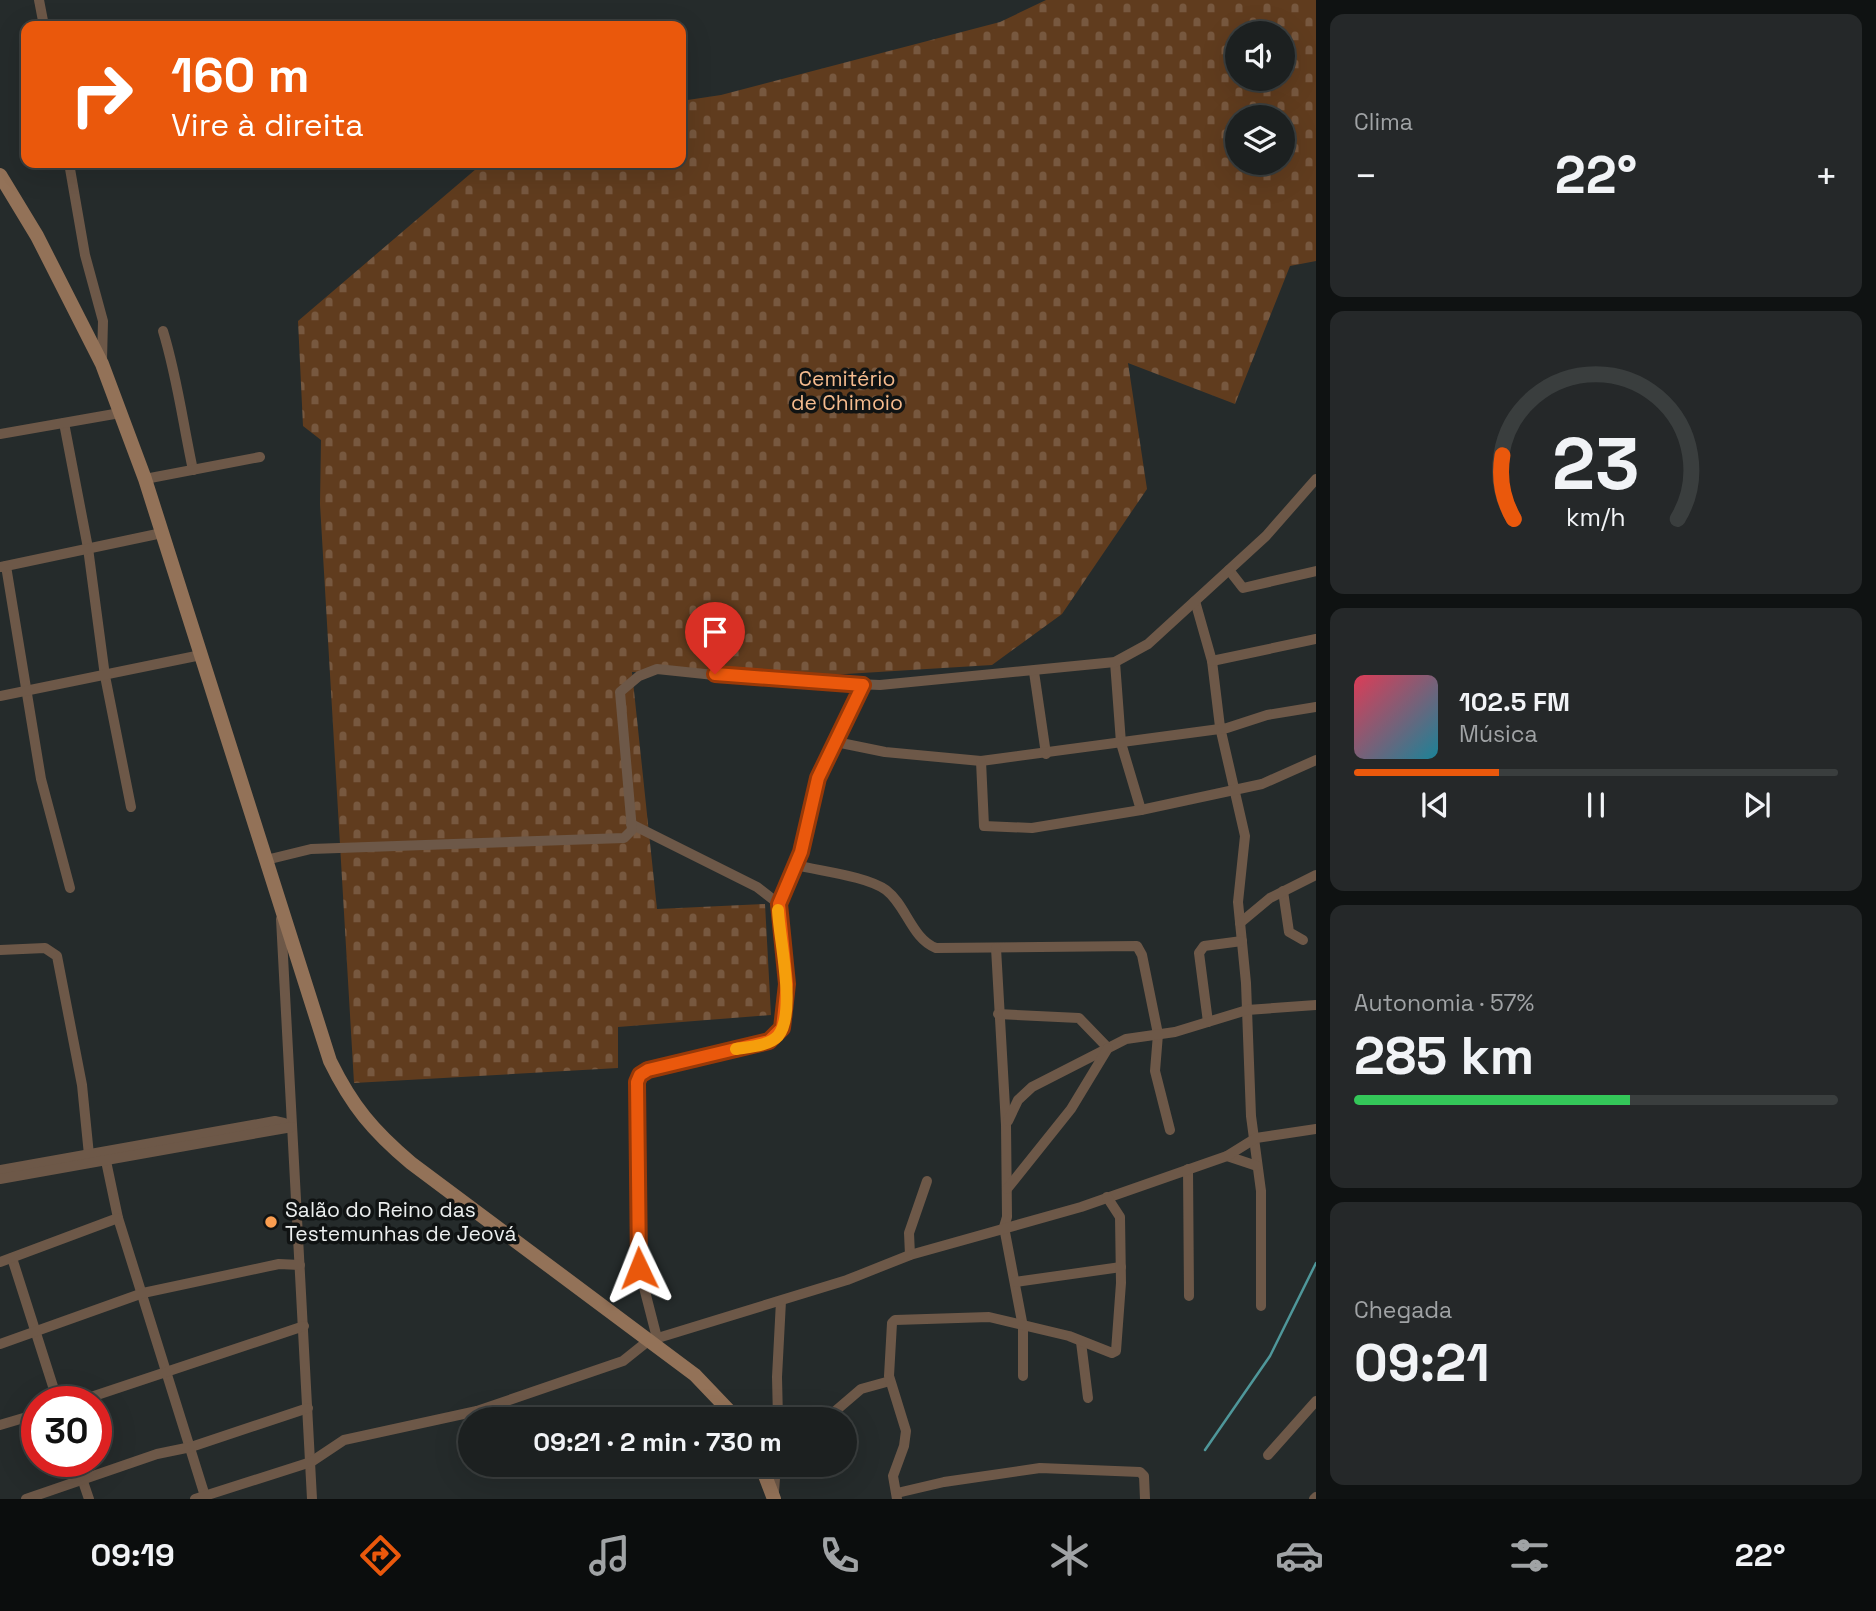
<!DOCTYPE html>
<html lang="pt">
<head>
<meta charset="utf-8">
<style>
  :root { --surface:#1c2020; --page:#252829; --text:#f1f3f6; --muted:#a0a3a5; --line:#3a3e3e; --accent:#ea580c }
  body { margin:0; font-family:"Space Grotesk",sans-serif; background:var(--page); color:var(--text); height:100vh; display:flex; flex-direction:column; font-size:26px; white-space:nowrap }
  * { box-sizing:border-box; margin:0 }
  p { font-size:23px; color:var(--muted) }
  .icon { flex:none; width:38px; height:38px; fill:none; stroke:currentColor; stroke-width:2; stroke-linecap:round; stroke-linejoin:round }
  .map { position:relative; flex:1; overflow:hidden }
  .side { display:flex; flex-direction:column; gap:14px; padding:14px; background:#0f1212; width:560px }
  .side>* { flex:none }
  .top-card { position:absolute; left:21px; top:21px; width:665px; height:147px; border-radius:14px; box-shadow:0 7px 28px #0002,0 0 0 2px var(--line); background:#ea580c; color:#fff; overflow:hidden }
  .controls { position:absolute; left:1225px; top:21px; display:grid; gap:14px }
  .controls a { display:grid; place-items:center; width:70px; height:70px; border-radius:50%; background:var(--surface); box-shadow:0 7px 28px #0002,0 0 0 2px var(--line); font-size:35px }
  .speed { position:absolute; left:21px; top:1386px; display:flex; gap:14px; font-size:35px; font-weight:700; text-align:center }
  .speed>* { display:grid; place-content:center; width:91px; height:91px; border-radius:50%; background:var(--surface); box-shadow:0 7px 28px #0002,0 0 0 2px var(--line); line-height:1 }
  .speed .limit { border:10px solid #d22; background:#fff; color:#111 }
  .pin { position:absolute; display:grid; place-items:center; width:60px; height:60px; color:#fff; margin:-72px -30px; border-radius:50% 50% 50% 0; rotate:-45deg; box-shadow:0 0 7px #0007 }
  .pin .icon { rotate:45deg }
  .me { position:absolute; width:77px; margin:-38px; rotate:358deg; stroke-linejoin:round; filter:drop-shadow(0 0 5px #0008) }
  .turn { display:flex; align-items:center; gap:24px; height:147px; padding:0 35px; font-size:32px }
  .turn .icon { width:91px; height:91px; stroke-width:2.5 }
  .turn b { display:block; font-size:49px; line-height:60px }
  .big { font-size:52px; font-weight:800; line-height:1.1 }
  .side .tile { flex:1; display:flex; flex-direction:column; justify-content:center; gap:10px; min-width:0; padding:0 24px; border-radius:14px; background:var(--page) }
  .side .dial { align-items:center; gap:0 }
  .dial svg { height:182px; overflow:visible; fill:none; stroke:var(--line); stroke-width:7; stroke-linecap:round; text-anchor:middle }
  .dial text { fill:var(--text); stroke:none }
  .song { display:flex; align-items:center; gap:21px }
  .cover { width:84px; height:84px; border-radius:10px; background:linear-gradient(135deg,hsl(350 70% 55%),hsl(190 70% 35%)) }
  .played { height:7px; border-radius:4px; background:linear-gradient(90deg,var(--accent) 30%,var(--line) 30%) }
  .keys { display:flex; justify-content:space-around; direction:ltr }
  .heat { display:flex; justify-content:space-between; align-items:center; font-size:38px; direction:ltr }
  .charge { height:10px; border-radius:5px; background:linear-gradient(90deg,#34c759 57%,var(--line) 0) }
  .trip { position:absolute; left:458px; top:1407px; width:399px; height:70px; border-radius:35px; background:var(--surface); box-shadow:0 7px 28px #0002,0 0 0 2px var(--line); font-weight:800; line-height:70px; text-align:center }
  .tabs { display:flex; height:112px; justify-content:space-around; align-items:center; background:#0b0d0d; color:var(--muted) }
  .tabs .icon { width:49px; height:49px }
  .tabs .on { color:var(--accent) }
  .tabs b { font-size:32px; color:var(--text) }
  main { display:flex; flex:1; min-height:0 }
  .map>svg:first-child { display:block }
  .cemetery { fill:url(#cemetery-stones); fill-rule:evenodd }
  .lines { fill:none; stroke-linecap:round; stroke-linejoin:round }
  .stream { stroke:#4f979a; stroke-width:2.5 }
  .street { stroke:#6d5848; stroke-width:10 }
  .secondary { stroke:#937258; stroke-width:14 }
  .route-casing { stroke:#983908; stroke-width:18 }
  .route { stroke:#ea580c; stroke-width:12 }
  .slow { stroke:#f59e0b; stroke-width:12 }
  .poi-dot { fill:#fb9e50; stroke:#101313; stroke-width:2.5 }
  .labels { text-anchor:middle; stroke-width:7; stroke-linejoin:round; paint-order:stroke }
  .park-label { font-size:21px; fill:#f5bb8e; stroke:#101313 }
  .poi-label { font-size:21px; fill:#ebeeee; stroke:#101313; text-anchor:start }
</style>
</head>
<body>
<main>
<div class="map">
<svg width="1316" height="1499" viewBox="0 0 1316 1499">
  <defs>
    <pattern id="cemetery-stones" width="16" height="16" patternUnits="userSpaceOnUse" patternTransform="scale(1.75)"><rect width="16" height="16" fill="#603c1e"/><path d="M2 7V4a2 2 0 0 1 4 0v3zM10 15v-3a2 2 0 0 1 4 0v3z" fill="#77583f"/></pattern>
  </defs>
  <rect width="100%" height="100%" fill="#252b2b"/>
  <!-- cemetery -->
  <path class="cemetery" d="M1046 0H1316V261L1290 266 1235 404 1128 363 1147 489 1062 614 992 665 813 676 632 672 657 909 765 904 771 1015 618 1027V1068L354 1083 320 504 321 440 303 426 298 321 483 163H681V101L721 95 1000 22ZM1237 33H1283V79H1237ZM1237 117H1283V163H1237Z"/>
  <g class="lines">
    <!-- stream -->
    <polyline class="stream" points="1205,1450 1270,1356 1316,1263"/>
    <!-- street -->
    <g class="street">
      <polyline points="39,0 44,26"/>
      <polyline points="69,163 85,255 103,321 102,360"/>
      <path d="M163 331C177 376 183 424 193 470"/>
      <polyline points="64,423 88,548 105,676 131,807"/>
      <polyline points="0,434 120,413"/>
      <polyline points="145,479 260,457"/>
      <polyline points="6,566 41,779 70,888"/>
      <polyline points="1,567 162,533"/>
      <polyline points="1229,570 1243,588 1316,571"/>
      <polyline points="1195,601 1212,661 1220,727 1245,836 1238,902 1246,983 1251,1116 1261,1191 1261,1306"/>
      <polyline points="1212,661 1316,639"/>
      <polyline points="1115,662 1121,743 1141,810"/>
      <polyline points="1034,672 1046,754"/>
      <polyline points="0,696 201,655"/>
      <polyline points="836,742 885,752 981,761 1227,728 1267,715 1316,707"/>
      <polyline points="981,761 984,826 1032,828 1141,810 1262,784 1316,760"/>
      <polyline points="631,824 757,887 779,904"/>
      <polyline points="266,860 311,849 624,838 632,830 620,692 639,676 657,669 762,680 880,685 1115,662 1148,644 1195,601 1266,536 1316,479"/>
      <path d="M796 865C819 871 867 876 886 890 906 905 912 939 936 948L1137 946 1142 955 1158 1034 1155 1071 1170 1130"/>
      <polyline points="1283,891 1289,932 1303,940"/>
      <polyline points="281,919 312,1499"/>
      <polyline points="1240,923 1270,898 1316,875"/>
      <polyline points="996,948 1006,1125 1007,1217 1004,1227 1023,1327 1023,1376"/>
      <polyline points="0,950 45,948 57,956 82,1085 89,1155"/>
      <polyline points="998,1014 1079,1018 1108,1048"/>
      <polyline points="1208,1022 1199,953 1204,946 1242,941"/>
      <polyline points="1008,1121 1018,1100 1032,1087 1126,1039 1175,1032 1247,1010 1316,1005"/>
      <polyline points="1227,1156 1257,1166"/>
      <polyline points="106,1161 118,1218 205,1496"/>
      <polyline points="1188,1169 1189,1296"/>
      <polyline points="0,1170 275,1121 284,1123 287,1128"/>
      <polyline points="0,1179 292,1127"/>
      <polyline points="1007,1189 1071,1109 1108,1048"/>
      <polyline points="910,1255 909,1233 927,1181"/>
      <polyline points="12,1258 58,1402"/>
      <polyline points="0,1262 118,1218"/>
      <polyline points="1015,1282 1121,1267"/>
      <polyline points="657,1338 639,1268 637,1082 640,1075 648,1070 769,1041 782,1028 787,984 779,904 801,852 818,778 863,685"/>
      <polyline points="1081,1342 1088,1398"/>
      <polyline points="0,1344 143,1293 279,1264 300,1265"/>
      <polyline points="76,1402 304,1326"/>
      <polyline points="778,1419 777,1377 781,1301"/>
      <polyline points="826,1419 861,1389 890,1381"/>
      <polyline points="0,1425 37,1414"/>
      <polyline points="1268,1455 1316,1401"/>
      <polyline points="76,1461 89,1499"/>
      <polyline points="774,1492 776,1465"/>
      <polyline points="897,1493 944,1482 1040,1468 1140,1472 1144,1476 1145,1499"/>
      <polyline points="26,1499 157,1454 191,1447 308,1408"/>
      <polyline points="195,1499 311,1462 344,1440 477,1411 623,1361 648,1341 847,1280 910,1255 1081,1207 1227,1156 1256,1138 1316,1129"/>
      <polyline points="897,1499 893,1476 904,1446 906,1431 889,1376 892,1323 895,1320 989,1317 1069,1336 1112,1353 1116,1351 1121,1283 1120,1217 1107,1197"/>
      <polyline points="1314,1499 1316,1497"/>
    </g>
    <!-- secondary -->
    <g class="secondary">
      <path d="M0 175 37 236 102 364 145 479 330 1061C352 1106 373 1131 411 1163L695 1375 737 1419"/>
      <polyline points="761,1465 774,1499"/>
    </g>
  </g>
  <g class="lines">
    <!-- route casing -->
    <g class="route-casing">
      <polyline id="route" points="639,1268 637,1082 640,1075 648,1070 769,1041 782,1028 787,984 779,904 801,852 818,778 863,685 715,674"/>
    </g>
    <!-- route -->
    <use href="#route" class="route"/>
    <!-- slow -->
    <path class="slow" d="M736 1049C748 1047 769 1046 778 1036 797 1013 779 939 778 910"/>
  </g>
  <!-- markers -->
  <circle class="poi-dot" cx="271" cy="1222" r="7"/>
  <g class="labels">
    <!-- park labels -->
    <g class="park-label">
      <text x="847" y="386">Cemitério<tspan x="847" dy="24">de Chimoio</tspan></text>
    </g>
    <!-- poi labels -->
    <g class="poi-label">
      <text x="285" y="1217">Salão do Reino das<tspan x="285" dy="24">Testemunhas de Jeová</tspan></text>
    </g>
  </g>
</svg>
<div class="controls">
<a><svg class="icon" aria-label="sound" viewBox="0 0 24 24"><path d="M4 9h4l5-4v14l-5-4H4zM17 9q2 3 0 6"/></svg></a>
<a><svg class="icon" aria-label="layers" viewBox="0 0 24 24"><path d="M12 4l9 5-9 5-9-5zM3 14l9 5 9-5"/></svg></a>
</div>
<div class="speed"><div class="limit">30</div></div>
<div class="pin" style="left:715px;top:674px;background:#d93025"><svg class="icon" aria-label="arrive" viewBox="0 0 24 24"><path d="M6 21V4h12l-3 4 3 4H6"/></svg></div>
<svg class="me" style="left:639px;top:1268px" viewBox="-20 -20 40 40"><path d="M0-17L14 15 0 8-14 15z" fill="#ea580c" stroke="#fff" stroke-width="4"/></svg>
<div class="trip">09:21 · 2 min · 730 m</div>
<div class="top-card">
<div class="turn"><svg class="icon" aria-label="right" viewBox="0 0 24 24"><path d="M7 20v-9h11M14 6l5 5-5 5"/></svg><div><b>160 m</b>Vire à direita</div></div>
</div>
</div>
<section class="side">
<div class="tile"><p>Clima</p>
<div class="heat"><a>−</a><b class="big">22°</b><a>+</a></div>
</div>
<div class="tile dial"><svg viewBox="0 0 100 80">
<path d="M14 69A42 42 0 1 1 86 69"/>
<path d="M14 69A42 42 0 0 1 9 41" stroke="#ea580c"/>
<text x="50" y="56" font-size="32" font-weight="700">23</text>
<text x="50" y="72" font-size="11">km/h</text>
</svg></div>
<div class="tile">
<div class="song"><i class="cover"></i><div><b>102.5 FM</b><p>Música</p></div></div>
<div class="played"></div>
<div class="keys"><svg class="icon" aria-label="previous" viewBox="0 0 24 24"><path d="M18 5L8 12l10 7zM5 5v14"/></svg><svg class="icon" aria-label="pause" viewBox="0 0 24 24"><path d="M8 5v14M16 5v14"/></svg><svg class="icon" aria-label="next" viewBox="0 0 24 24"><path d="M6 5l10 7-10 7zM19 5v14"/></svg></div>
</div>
<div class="tile"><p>Autonomia · 57%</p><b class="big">285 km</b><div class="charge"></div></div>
<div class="tile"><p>Chegada</p><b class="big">09:21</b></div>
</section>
</main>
<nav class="tabs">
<b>09:19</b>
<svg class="icon on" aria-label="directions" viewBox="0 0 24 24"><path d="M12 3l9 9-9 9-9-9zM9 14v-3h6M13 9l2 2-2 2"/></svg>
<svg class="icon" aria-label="music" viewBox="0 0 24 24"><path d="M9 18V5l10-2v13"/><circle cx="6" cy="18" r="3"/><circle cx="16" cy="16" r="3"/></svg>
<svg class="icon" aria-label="phone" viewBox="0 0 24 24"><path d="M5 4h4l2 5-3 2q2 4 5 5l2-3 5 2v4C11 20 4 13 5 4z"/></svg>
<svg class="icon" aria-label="climate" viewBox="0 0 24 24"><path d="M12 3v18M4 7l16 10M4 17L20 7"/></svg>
<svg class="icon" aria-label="car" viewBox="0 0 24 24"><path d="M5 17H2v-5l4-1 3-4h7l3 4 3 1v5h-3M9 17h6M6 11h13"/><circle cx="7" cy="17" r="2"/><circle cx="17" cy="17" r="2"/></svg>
<svg class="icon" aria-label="filters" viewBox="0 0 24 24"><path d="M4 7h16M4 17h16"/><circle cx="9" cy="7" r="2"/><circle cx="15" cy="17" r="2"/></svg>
<b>22°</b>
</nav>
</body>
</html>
